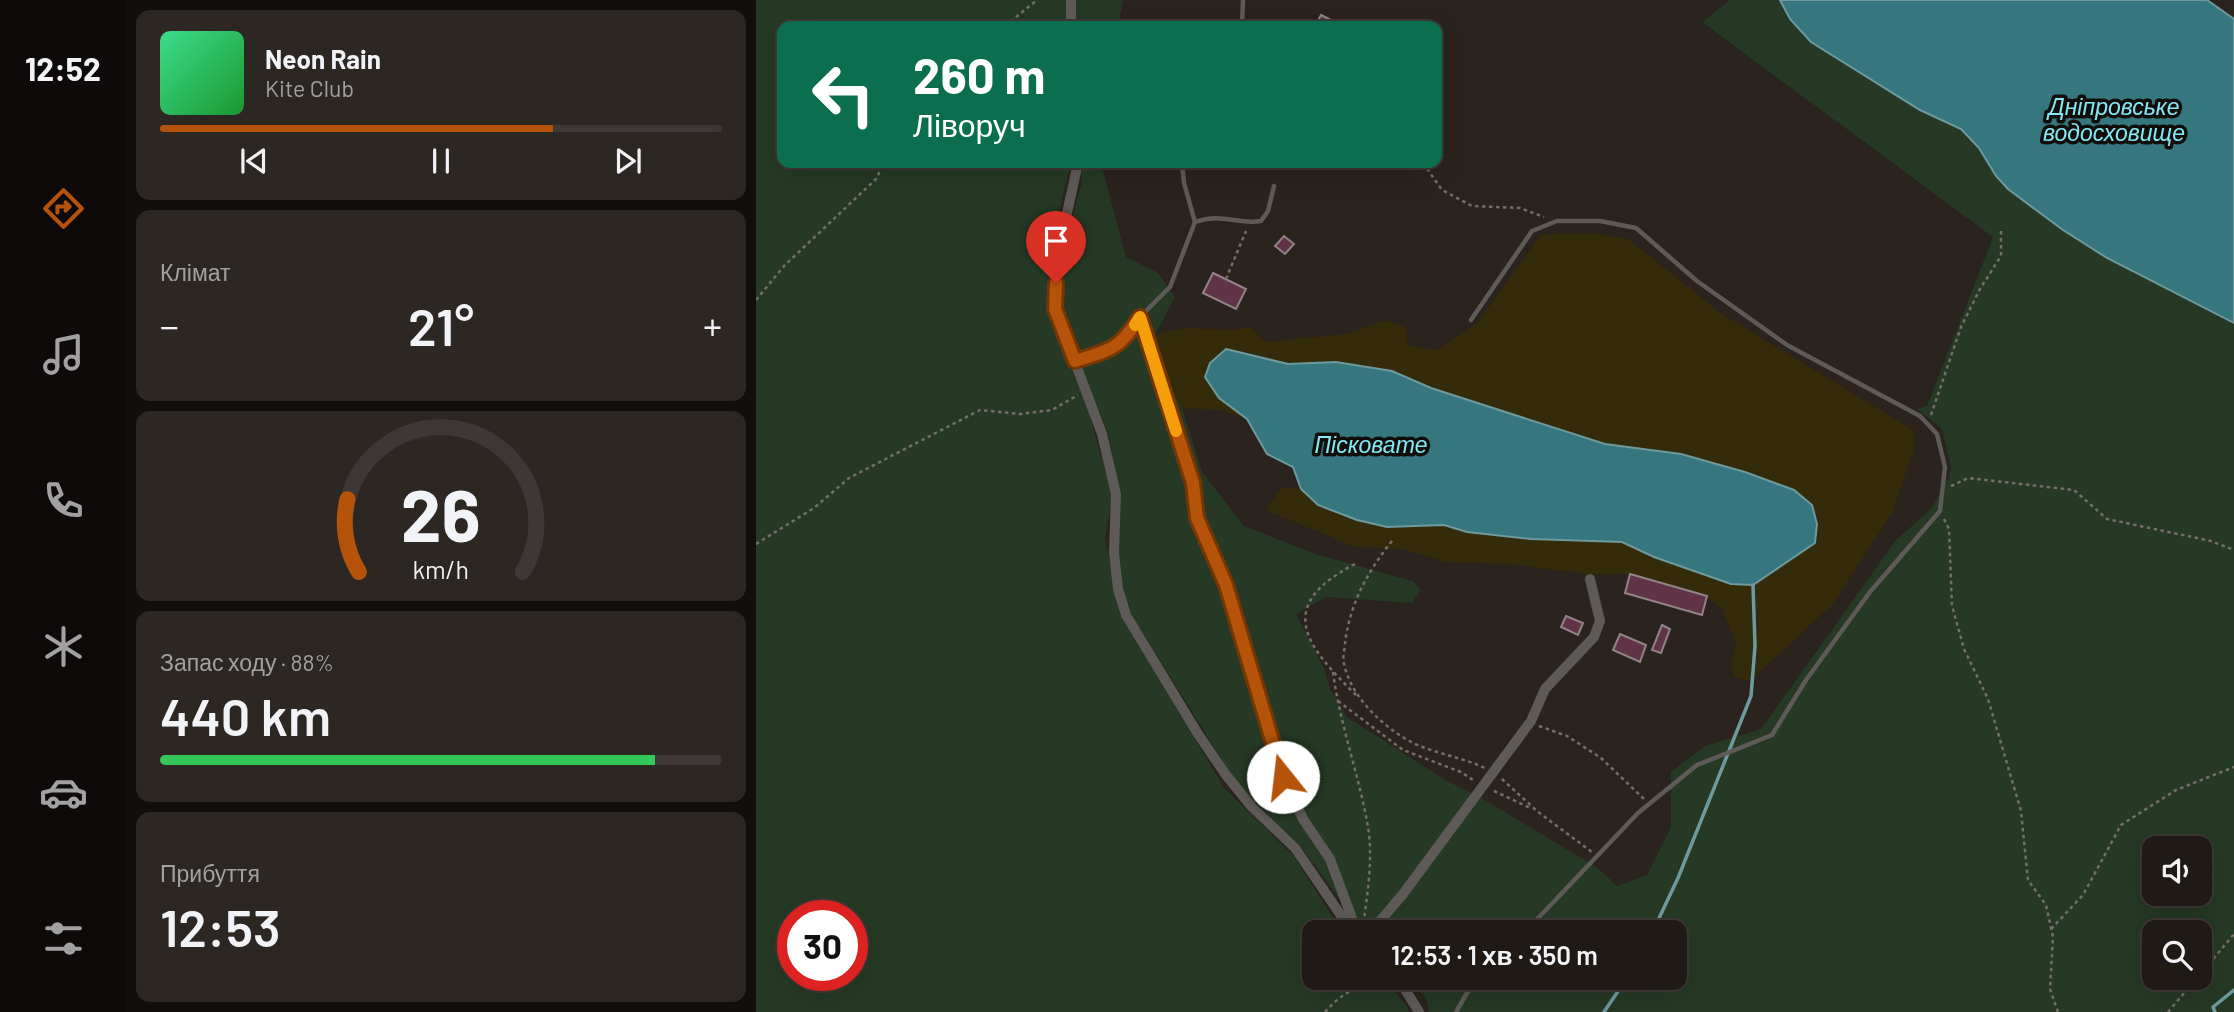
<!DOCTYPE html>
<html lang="uk">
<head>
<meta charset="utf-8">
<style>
  :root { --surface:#201a16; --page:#2d2723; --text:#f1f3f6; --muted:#a2a1a1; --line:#3d3835; --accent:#b45309 }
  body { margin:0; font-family:Barlow,sans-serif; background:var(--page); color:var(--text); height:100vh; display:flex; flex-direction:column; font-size:26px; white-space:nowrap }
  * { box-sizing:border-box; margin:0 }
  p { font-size:23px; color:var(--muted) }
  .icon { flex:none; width:38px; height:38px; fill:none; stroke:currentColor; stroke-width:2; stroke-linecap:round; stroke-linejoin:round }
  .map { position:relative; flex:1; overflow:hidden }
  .drawer { display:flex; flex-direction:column; gap:10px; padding:10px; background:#120e0c; width:630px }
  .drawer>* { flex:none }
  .top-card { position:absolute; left:21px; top:21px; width:665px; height:147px; border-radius:14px; box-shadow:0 7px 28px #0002,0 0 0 2px var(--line); background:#0b6e4f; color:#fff; overflow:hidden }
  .fabs { position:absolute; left:1386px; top:836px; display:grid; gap:14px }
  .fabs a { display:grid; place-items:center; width:70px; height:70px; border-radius:14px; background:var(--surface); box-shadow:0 7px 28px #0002,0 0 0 2px var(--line); font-size:35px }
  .speed { position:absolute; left:21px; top:900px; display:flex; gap:14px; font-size:35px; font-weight:700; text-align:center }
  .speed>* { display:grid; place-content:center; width:91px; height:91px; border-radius:50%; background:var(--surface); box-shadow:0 7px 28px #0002,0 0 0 2px var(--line); line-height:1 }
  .speed .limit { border:10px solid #d22; background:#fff; color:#111 }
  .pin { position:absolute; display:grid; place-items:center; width:60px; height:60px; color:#fff; margin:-72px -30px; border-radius:50% 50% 50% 0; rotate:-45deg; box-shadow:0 0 7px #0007 }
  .pin .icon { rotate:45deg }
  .me { position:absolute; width:77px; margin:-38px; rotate:344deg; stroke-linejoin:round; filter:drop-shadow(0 0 5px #0008) }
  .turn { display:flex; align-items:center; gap:24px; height:147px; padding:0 21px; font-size:32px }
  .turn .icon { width:91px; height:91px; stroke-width:2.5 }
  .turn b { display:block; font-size:49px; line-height:60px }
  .big { font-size:52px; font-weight:600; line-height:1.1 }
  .drawer .card { flex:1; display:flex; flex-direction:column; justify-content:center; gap:10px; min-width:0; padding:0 24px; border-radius:14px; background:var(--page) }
  .drawer .dial { align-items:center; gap:0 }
  .dial svg { height:182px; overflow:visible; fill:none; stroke:var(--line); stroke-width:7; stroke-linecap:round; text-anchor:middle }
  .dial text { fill:var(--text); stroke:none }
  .song { display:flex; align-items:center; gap:21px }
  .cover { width:84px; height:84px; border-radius:10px; background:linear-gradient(135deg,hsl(150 70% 55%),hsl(130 70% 35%)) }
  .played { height:7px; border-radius:4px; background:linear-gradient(90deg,var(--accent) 70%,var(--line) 70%) }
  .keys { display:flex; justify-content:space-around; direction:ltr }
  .heat { display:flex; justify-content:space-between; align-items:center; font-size:38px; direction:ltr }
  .charge { height:10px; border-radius:5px; background:linear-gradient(90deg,#34c759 88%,var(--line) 0) }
  .trip { position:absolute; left:546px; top:920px; width:385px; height:70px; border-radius:14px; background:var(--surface); box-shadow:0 7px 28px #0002,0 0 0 2px var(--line); font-weight:600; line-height:70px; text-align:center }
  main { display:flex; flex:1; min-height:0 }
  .tab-bar { display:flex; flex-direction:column; width:126px; justify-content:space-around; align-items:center; background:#0d0a09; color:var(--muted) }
  .tab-bar .icon { width:49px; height:49px }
  .tab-bar .current { color:var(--accent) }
  .tab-bar b { font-size:32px; color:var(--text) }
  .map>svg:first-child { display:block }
  .green { fill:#253924; fill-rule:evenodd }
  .sand { fill:#342b0a }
  .water { fill:#36777f; stroke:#6e9a9e; stroke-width:2 }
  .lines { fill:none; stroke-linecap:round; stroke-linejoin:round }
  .stream { stroke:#6e9a9e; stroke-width:3.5 }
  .building { fill:#603446; stroke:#908488; stroke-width:2 }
  .path { stroke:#756e69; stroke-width:2.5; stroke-dasharray:3.5 3.5; stroke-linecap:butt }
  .service { stroke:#5e5a57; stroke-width:4.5 }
  .minor { stroke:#5e5a57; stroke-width:10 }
  .route-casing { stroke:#753606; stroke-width:18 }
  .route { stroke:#b45309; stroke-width:12 }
  .slow { stroke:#f59e0b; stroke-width:12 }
  .labels { text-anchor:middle; stroke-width:7; stroke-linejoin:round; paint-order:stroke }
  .water-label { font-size:23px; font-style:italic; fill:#83e9f6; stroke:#110d0a }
</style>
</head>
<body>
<main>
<nav class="tab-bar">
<b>12:52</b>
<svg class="icon current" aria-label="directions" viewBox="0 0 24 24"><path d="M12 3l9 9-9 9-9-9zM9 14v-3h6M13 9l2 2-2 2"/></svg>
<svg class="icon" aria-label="music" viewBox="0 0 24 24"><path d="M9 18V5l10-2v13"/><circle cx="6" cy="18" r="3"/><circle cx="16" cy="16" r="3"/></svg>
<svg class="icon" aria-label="phone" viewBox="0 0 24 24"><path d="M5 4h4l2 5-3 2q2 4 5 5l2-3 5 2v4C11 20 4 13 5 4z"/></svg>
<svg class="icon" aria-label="climate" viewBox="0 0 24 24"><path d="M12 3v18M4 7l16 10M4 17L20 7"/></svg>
<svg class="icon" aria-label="car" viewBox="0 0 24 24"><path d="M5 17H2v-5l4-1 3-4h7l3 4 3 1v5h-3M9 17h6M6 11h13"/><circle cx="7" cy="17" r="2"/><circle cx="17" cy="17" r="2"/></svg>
<svg class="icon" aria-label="filters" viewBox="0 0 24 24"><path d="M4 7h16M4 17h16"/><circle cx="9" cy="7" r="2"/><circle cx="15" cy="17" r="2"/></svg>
</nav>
<section class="drawer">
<div class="card">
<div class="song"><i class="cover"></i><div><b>Neon Rain</b><p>Kite Club</p></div></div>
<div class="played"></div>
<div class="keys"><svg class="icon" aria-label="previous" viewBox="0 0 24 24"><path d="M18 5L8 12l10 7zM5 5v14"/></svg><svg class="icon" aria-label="pause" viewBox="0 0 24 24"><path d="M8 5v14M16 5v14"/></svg><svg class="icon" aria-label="next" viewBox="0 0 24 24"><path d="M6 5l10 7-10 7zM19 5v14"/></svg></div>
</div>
<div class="card"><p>Клімат</p>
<div class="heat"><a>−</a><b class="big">21°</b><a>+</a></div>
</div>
<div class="card dial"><svg viewBox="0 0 100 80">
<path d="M14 69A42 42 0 1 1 86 69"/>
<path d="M14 69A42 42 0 0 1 9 37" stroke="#b45309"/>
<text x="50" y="56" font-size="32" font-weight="700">26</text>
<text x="50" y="72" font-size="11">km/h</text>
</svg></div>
<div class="card"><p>Запас ходу · 88%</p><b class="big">440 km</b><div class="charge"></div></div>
<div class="card"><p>Прибуття</p><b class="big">12:53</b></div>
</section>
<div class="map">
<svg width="1478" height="1012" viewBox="0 0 1478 1012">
  <rect width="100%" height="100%" fill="#2b231d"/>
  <!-- green -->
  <g class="green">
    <path d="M0 0H310V26H26V163H315L300 225 292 299 299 328 332 410 356 496 349 538 365 616 469 789 537 855 587 933H558V978H627L651 1006 653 1012H0ZM37 915H96V975H37Z"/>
    <polygon points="320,0 367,0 362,26 320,26"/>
    <path d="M974 0H1024L1034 19 1086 61 1164 110 1205 129 1223 148 1240 176 1252 189 1307 230 1351 258 1478 323V1012H673L670 998 651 978H919V933H609L545 847 481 784 374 612 365 586 362 543 365 495 352 433 320 355 304 305 309 244 325 185 326 163H345L370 257 402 273 419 297 398 337 403 369 426 408 446 472 488 526 559 554 657 581 665 590 656 603 570 597 540 614 568 668 574 689 591 717 691 781 729 800 842 868 861 886 891 875 915 827V772L949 746 1005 729 1140 540 1175 509 1193 477 1195 467 1186 429 1161 409 1171 406 1237 237 946 22ZM1398 849H1444V894H1398ZM1398 933H1444V978H1398Z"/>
  </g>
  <!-- sand -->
  <path class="sand" d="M832 233 872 239 966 314 1157 430 1158 450 1136 513 1076 605 994 681 978 677 975 664 981 644 966 609 951 596 874 574H831L752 564 690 562 647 549 599 547 510 510 526 487 545 489 562 505 631 527 688 524 711 532 775 539 866 542 898 557 975 584 997 585 1059 543 1038 490 925 454 849 444 675 388 636 371 580 362 532 364 488 351 463 398 491 419 466 410 426 408 403 369 398 337C429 319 463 336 495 327L509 342 591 334 630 320 650 327 652 346 681 350 722 322 785 235Z"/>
  <!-- water -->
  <g class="water">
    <polygon points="1024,0 1451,0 1478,19 1478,323 1351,258 1307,230 1252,189 1240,176 1223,148 1205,129 1164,110 1055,42 1034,19"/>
    <polygon points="470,349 532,364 580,362 636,371 675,388 849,444 925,454 989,472 1038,490 1056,505 1061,524 1059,543 997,585 975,584 898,557 866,542 775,539 711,532 688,525 631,527 601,520 562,505 545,489 537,467 511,454 491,419 463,398 449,377 454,363"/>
  </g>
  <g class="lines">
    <!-- stream -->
    <g class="stream">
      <polyline points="896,933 922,878 995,696 999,646 997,585"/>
      <polyline points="848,1012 871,978"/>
      <polyline points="1459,1012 1457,1007 1478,990"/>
    </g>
  </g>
  <!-- building -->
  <g class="building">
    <polygon points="565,15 579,22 577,26 559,26"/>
    <polygon points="528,236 538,244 529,254 519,246"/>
    <polygon points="457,273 490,289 480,309 447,293"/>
    <polygon points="874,574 951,596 946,615 869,593"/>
    <polygon points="810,616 827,623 822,635 805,627"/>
    <polygon points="906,625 914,629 905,653 896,650"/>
    <polygon points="864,634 890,645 884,662 857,650"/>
  </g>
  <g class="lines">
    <!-- path -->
    <g class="path">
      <polyline points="249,26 281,0"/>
      <polyline points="667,163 686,190 716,206 764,208 788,217"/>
      <polyline points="470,279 490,231"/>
      <polyline points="0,300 28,266 120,179 128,163"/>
      <polyline points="1175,415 1205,327 1224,289 1245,256 1245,231"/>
      <polyline points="1195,486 1212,478 1318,490 1351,519 1455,541 1478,550"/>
      <polyline points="1188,519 1193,529 1196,606 1208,649 1232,699 1265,811 1272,880 1290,905 1297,937 1294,989 1302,1012"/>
      <path d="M636 541C612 571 594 603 589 643 589 649 586 658 588 664 595 695 621 721 648 738 673 753 703 756 729 768"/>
      <polyline points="0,544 58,508 93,478 224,410 264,414 296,410 322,395"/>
      <path d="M599 564C518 606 549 645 600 695"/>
      <path d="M577 672C584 725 603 775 612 827 617 856 612 890 608 919"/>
      <polyline points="582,701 647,750 705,772 717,780"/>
      <polyline points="783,726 811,736 845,758 888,799"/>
      <polyline points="746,779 782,812 836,852"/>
      <polyline points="738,791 776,809"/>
      <polyline points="1295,929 1327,895 1365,825 1420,790 1478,767"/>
      <polyline points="1444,975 1478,934"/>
      <polyline points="657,982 700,978"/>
      <path d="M569 1012C587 991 606 984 632 979"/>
      <polyline points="1412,1012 1441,978"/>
    </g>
    <!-- service -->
    <g class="service">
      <polyline points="486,26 487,0"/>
      <path d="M439 222C466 212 481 225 505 221L512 211 518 186"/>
      <polyline points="715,320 776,231 801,221 844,221 880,228 941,281 1031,345 1164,416 1181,434 1189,467 1184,511 1114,592 1050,680 1016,735 941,765 882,813 768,933"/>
      <polyline points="320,361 353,351 371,337 384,317 414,287 439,222 428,183 426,163"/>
      <polyline points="700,1012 711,993 725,978"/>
    </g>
    <!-- minor -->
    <g class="minor">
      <polyline points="315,26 315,0"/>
      <polyline points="322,163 304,245 299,309 346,434 360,494 358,553 362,589 370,615 442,734 470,775 496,807 539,848 597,933"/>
      <polyline points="384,317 437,483 441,518 463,565 527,777 547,819 574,859 600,929"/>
      <polyline points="614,933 647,894 775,721 789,689 838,637 844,621 834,579"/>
      <polyline points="642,978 663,1012"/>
    </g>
  </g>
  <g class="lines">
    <!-- route casing -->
    <g class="route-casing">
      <path id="route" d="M300 283 299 309 319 361C354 350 363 350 384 317L437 483 441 518 470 585 527 777"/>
    </g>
    <!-- route -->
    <use href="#route" class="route"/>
    <!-- slow -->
    <polyline class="slow" points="379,325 384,317 420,431"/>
  </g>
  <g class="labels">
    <!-- water labels -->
    <g class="water-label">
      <text x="1358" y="115">Дніпровське<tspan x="1358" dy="26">водосховище</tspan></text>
      <text x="615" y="453">Пісковате</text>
    </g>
  </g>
</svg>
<div class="fabs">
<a><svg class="icon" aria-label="sound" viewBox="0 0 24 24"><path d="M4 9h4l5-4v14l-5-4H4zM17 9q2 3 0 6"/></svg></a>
<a><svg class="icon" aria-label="search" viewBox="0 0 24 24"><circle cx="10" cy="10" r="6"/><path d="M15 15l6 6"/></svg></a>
</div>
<div class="speed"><div class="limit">30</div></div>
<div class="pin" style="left:300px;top:283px;background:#d93025"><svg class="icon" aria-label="arrive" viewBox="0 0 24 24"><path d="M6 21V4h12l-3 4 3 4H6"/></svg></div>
<svg class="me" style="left:527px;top:777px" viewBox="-20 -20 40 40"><circle r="19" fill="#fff"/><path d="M0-13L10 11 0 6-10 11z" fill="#b45309"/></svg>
<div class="trip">12:53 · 1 хв · 350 m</div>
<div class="top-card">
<div class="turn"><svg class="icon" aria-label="left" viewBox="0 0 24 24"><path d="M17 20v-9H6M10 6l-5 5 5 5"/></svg><div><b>260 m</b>Ліворуч</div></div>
</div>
</div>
</main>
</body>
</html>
